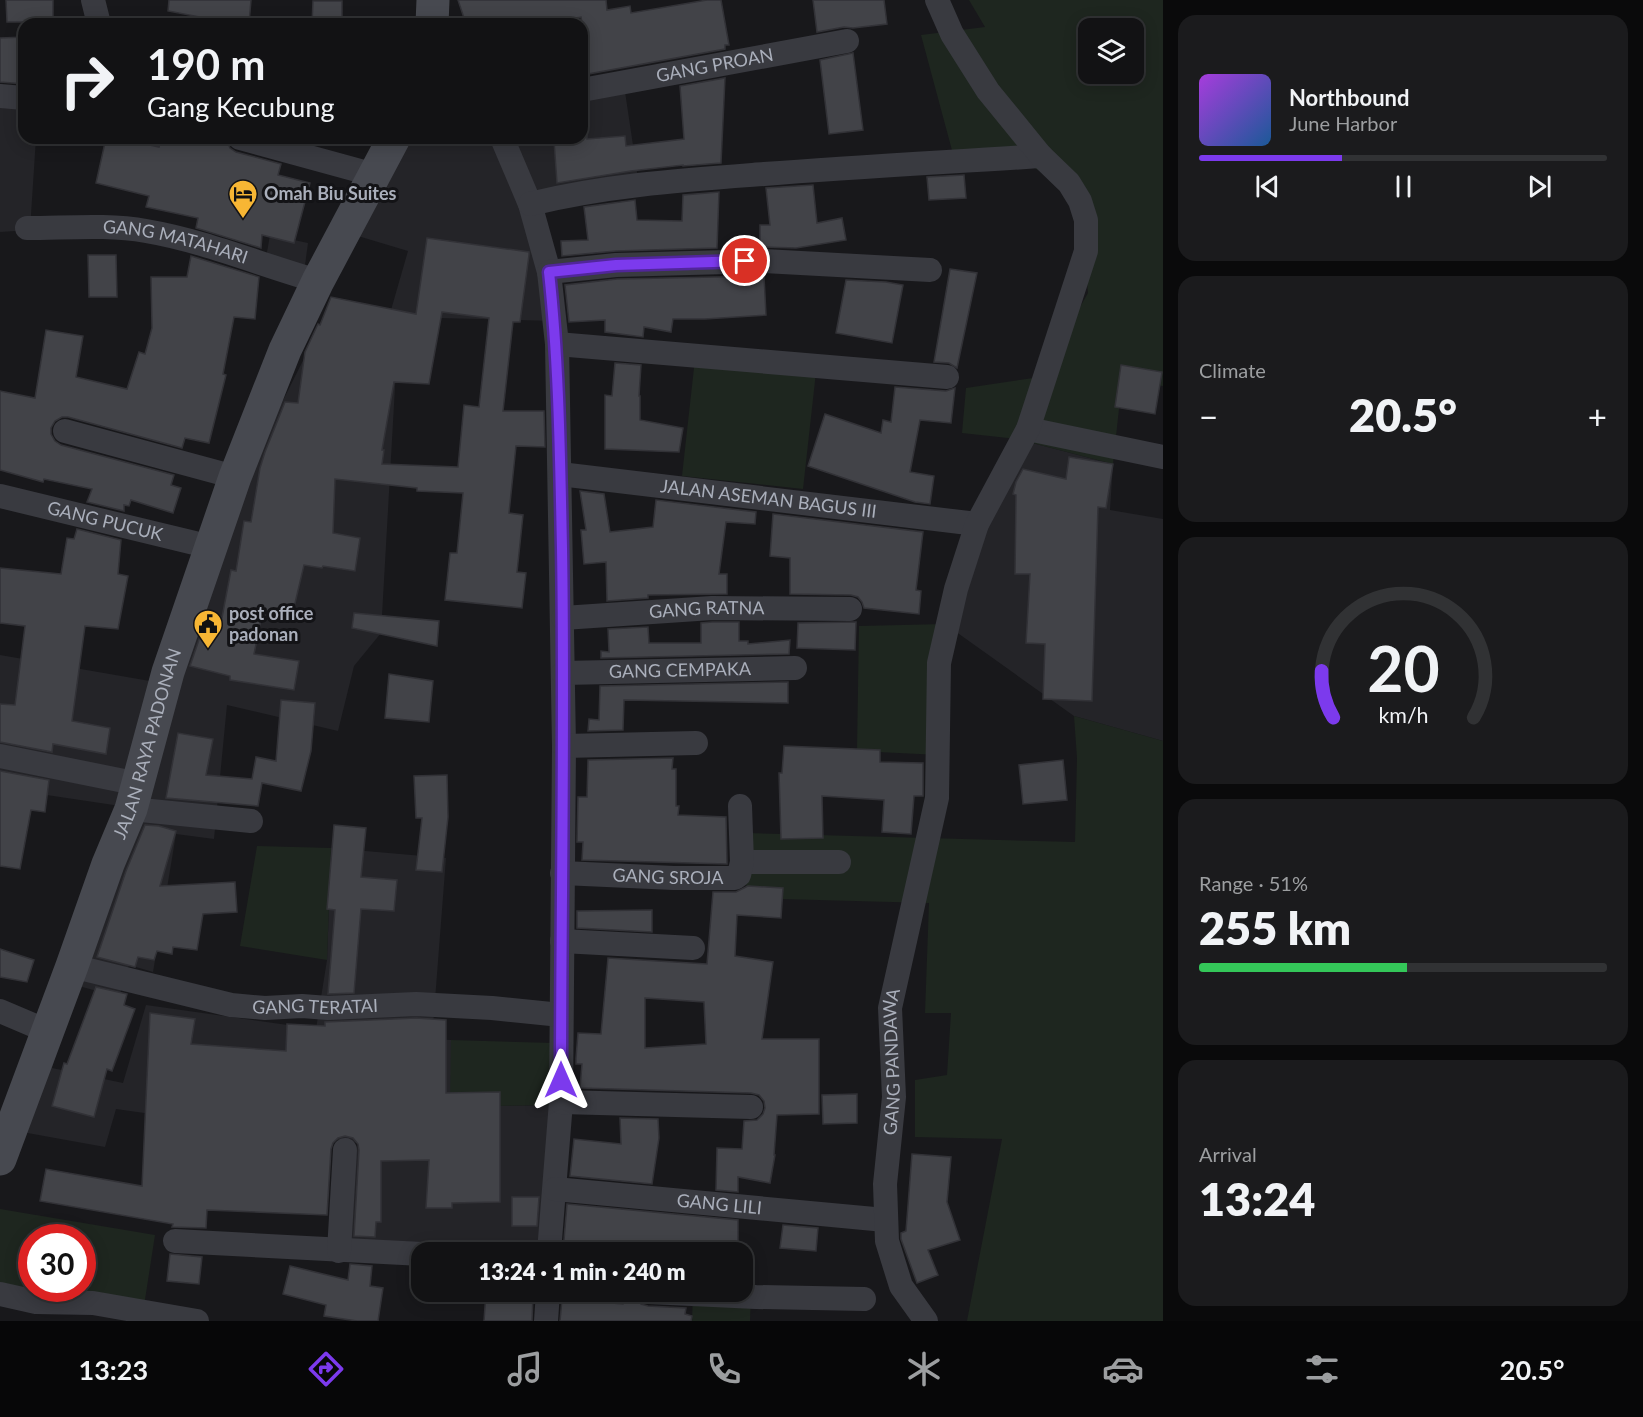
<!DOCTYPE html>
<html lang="en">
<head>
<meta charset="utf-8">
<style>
  :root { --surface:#121214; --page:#1b1b1d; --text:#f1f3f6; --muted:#9c9ea0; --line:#313234; --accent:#7c3aed }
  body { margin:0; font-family:Lato,sans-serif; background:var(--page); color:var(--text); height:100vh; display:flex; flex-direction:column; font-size:22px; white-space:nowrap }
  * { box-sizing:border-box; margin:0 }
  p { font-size:20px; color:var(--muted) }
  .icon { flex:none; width:33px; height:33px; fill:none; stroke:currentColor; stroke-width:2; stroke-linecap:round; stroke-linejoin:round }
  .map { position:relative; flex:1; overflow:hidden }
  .details { display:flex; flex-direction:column; gap:15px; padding:15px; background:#0a0a0b; width:480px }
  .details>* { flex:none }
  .guide { position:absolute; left:18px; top:18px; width:570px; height:126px; border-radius:18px; box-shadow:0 3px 15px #0003,0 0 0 2px var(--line); background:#121214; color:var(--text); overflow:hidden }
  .buttons { position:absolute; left:1078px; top:18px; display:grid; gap:12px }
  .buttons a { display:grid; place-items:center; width:66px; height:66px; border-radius:12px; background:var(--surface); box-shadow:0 3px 15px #0003,0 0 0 2px var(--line); font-size:30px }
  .speed { position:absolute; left:18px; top:1224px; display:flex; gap:12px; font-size:30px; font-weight:700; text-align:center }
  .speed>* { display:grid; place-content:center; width:78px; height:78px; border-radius:50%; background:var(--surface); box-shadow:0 3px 15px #0003,0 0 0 2px var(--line); line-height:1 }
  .speed .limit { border:9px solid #d22; background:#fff; color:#111 }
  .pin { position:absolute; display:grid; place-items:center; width:51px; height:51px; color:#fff; margin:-26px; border:3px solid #fff; border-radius:50%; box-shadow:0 2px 6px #0007 }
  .me { position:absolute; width:66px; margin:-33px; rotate:0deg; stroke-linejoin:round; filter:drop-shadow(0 0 4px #0008) }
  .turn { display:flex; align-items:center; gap:21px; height:126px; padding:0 30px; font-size:27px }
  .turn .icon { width:78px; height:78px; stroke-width:2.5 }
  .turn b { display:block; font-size:42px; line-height:51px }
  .big { font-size:45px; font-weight:800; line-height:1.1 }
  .details .card { flex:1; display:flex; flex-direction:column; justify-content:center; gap:9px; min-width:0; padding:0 21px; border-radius:18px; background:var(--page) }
  .details .dial { align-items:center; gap:0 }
  .dial svg { height:156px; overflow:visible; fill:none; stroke:var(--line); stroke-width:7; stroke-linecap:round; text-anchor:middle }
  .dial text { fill:var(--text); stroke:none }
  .song { display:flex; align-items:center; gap:18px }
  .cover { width:72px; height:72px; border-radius:9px; background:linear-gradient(135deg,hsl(280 70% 55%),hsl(210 70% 35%)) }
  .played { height:6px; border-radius:3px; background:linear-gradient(90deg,var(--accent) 35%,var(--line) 35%) }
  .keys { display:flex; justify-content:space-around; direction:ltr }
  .heat { display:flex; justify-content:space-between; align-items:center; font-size:33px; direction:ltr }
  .charge { height:9px; border-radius:4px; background:linear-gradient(90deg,#34c759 51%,var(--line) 0) }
  .trip { position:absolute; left:411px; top:1242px; width:342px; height:60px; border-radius:18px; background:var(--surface); box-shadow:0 3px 15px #0003,0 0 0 2px var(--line); font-weight:800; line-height:60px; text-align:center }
  .dock { display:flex; height:96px; justify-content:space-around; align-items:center; background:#070708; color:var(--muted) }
  .dock .icon { width:42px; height:42px }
  .dock .active { color:var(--accent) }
  .dock b { font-size:27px; color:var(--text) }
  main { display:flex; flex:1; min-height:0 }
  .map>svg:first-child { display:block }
  .built { fill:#242428 }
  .green { fill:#1e261f; fill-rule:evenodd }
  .building { fill:#424348; stroke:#323237; stroke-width:1.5; fill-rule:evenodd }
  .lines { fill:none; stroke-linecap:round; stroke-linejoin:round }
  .minor { stroke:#393a40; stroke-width:24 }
  .secondary { stroke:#474950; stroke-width:33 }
  .route-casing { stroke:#51269a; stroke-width:15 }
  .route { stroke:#7c3aed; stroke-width:10 }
  .labels { text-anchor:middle; stroke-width:6; stroke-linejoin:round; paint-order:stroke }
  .street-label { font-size:18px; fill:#aaafbb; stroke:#131316 }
  .poi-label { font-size:18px; font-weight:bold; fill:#aaafbb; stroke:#131316; text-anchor:start }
</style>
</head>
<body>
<main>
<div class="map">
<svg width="1163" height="1321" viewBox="0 0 1163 1321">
  <rect width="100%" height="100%" fill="#18181b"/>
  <!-- built -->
  <g class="built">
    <polygon points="582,76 584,94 624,85 640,192 533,205 556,321 399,317 381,633 354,666 338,731 227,705 214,839 176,834 153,972 129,965 119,997 75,985 52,1068 123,1083 146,1005 316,1029 327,960 331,848 446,858 432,1039 451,1040 451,1107 551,1105 545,1252 422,1252 342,1249 358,1143 116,1109 105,1147 22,1132 68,938 147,810 0,788 0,655 173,685 257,452 333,301 389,317 408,251 358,236 391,138 582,138"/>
    <polygon points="0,98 24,99 24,138 36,138 30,230 0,232"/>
    <polygon points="270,235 308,243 305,265 266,258"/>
    <polygon points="1017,439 1113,464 1110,510 1163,519 1163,741 1074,716 945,624"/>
  </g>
  <!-- green -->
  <g class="green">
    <path d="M969 0H1163V386L1122 381 1113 464 1017 439 962 433 966 388 1040 377 1088 293 1080 195 1016 157 953 154 921 35 985 27ZM1089 28H1134V74H1089Z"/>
    <polygon points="695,359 816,372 803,489 682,476"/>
    <polygon points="945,624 940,755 857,751 859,626"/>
    <polygon points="1074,716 1163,741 1163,1321 967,1321 1002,1139 915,1137 915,1080 947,1075 951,1013 925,1013 929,903 746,898 747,833 1075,842 1077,758"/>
    <polygon points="257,846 331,848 327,960 240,946"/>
    <polygon points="451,1040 553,1043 551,1105 450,1107"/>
    <path d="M0 1209 155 1235 144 1306 0 1302ZM32 1238H82V1288H32Z"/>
    <polygon points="693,1292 751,1292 750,1321 692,1321"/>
  </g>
  <!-- building -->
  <g class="building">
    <polygon points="6,0 53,0 53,22 7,22"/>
    <polygon points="169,0 251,0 249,24 231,23 168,11"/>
    <polygon points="458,0 606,0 607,10 630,6 631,13 707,0 721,0 729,45 725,45 725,49 588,74 581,17 539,24 466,24"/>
    <polygon points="813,0 884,0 887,24 853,28 844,27 817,32"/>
    <polygon points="313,1 342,1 342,24 312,24"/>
    <polygon points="24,37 24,84 0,82 0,38"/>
    <polygon points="853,53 863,130 829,134 820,60"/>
    <polygon points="725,78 721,163 683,166 683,165 631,171 557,183 554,141 582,138 582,136 587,135 587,139 625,136 626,146 684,139 680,86"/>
    <polygon points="106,138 119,138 159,147 161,138 226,138 230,148 236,152 281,164 278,175 310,183 294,243 262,235 261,248 196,228 198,218 146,207 149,196 96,183"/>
    <polygon points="964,175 966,198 929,200 927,177"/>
    <polygon points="813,185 817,223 842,218 846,240 796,248 760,247 760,225 770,225 766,188"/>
    <polygon points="719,192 717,248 616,251 562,256 561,241 588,240 584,207 635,200 637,220 682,221 683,195"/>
    <path d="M427 238 529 252V255L520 322H513L503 411H544L545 447 516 446 509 513 523 515 517 572 526 573 522 608 445 600 450 553H457L463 493 417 491V488L335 479 333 533 360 538 355 571 323 566 322 568 304 565 292 616 263 610 254 654 299 661 294 690 230 680V676L190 666 204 625 220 628 231 570 236 571 244 521 251 522 260 468 265 452 285 402 298 403 305 352 318 324 320 325 331 297 416 314ZM442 312 489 318 479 407 464 405 458 467 382 464 384 450H382L394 382 429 384Z"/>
    <polygon points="88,255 116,255 117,297 89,297"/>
    <polygon points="191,256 259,277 255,319 234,317 223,374 226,375 209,443 185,438 182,448 68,417 62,417 55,421 51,428 51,434 55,441 61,445 174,475 171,485 181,488 173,513 131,500 129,506 124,505 124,511 87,502 92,489 44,479 43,482 0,470 0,391 35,398 46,330 83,336 76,377 127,389 139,352 145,354 152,328 151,277 187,277"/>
    <polygon points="950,269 977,273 957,368 949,363 934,362"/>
    <polygon points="764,276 766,315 705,319 673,319 671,332 644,327 643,337 605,332 605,320 569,322 565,285 617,279"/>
    <polygon points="846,280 886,282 903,285 892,343 836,333"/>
    <polygon points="615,363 641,365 639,396 640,396 640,420 683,428 679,452 605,449 605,395 612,396"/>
    <polygon points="1121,365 1162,372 1155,414 1115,407"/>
    <polygon points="895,387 946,391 955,388 951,423 920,420 910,472 934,476 930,504 915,502 808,466 825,414 881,433 883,420 891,422"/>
    <polygon points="1069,457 1113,464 1106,508 1098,507 1092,701 1043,699 1045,644 1026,643 1030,574 1015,574 1016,495 1013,494 1016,482 1023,469 1066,479"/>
    <polygon points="580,491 604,494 610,532 653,527 656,500 756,512 755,524 726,522 719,574 727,574 727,594 648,595 648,598 607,601 606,562 584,564 581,530 586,530"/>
    <polygon points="773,514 923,532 916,590 921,591 919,614 864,608 862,602 858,597 851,595 790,594 790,558 770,556"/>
    <polygon points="77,529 121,540 118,574 128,576 118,629 85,626 72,721 110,728 106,754 53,744 52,752 0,742 0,704 15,705 25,626 0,623 0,568 61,574 67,538 74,539"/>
    <polygon points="354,613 439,621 437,646 352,628"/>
    <polygon points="712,622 739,622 739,641 748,641 748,644 790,640 789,654 601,658 601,651 609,652 608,629 648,627 649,643 701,643 701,623"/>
    <polygon points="856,622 855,650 797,648 798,623"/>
    <polygon points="389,674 433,681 429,722 385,718"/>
    <polygon points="788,682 788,703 624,700 623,730 588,731 589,719 599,720 600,686"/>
    <polygon points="281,700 315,703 311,751 301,791 262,783 258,806 166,798 178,733 213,739 206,775 252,779 256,757 276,761"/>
    <polygon points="784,746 880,750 880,762 923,763 923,796 914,796 911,834 882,832 884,800 822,796 823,838 781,839 779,773 782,773"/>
    <polygon points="673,758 672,769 676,769 676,806 679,806 678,815 726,817 727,864 582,860 583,842 577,842 578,797 587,797 588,760"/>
    <polygon points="1063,760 1067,800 1023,804 1019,765"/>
    <polygon points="0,771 49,780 45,812 31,810 20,869 0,866"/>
    <polygon points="447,775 448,817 442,872 416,870 422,818 416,818 414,776"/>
    <polygon points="145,825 159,826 176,831 160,886 235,882 237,912 203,914 197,950 173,947 172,954 157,951 154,960 138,957 135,967 97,957 126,871"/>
    <polygon points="334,825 366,828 361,877 397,880 394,911 361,909 354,993 328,994 335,910 327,909"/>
    <path d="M748 886 783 888 781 918 737 915 735 956 773 962 762 1039H819V1114L777 1115 774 1155H775L770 1183 738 1177V1192L716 1190 717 1148 742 1149 744 1121 757 1120 763 1114 765 1108 764 1101 759 1095 751 1093 580 1088 582 1064H576V1058L578 1033 601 1034 608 958 707 964 713 892H736ZM645 998 704 1002 706 1044 645 1048Z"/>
    <polygon points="652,910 652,932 577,928 577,911"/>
    <polygon points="0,949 34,960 27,982 0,977"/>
    <polygon points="96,987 127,994 124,1005 135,1009 112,1071 107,1069 94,1117 52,1106 64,1063 67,1064"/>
    <polygon points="150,1013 195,1019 191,1044 286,1051 287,1024 325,1026 325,1022 416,1018 446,1020 446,1093 500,1092 500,1202 452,1203 452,1208 426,1208 429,1160 381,1161 381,1222 376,1222 375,1237 354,1236 359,1150 358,1144 353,1138 345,1136 338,1138 333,1143 331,1149 327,1215 207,1210 206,1228 172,1227 173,1224 40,1201 46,1169 142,1186"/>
    <polygon points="857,1094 857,1123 823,1124 822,1095"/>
    <polygon points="620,1118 658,1119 659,1138 652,1184 570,1176 574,1139 621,1144"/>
    <polygon points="912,1154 951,1157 947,1202 960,1240 928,1250 938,1275 917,1283 901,1239 901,1233 906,1231"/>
    <polygon points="512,1197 539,1197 537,1226 512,1226"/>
    <polygon points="567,1204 738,1220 738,1252 563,1252"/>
    <polygon points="783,1225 818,1228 816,1251 780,1248"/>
    <polygon points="170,1254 202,1257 199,1284 167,1281"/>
    <polygon points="350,1264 372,1266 370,1286 383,1288 378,1321 357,1321 324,1316 326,1305 283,1294 290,1266 348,1280"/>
    <polygon points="486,1292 528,1292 527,1296 533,1296 532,1321 484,1321"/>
    <polygon points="625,1295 636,1298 641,1304 648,1306 686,1308 685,1314 692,1316 691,1321 560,1321 562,1299 623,1304"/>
  </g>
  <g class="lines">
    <!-- minor -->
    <g class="minor">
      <polyline points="93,0 99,24"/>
      <path id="s1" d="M582 90 847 41"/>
      <polyline points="0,96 24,98"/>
      <polyline points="240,138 375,175"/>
      <polyline points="502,138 530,204 549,272 557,344 564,746 561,1102 549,1252"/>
      <path d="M530 204C608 185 684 180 764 174 856 167 949 162 1041 156"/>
      <path id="s2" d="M27 228C66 228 108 224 146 231 205 241 261 265 318 281"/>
      <polyline points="549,272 616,265 764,261 930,270"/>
      <polyline points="557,344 947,377"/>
      <polyline points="1028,429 1163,457"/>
      <polyline points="65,431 235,477"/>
      <path id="s3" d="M560 474 977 524"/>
      <path id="s4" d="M0 496 211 547"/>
      <path id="s5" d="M563 618 712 608 850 609"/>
      <path id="s6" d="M563 673 795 668"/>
      <polyline points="564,746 696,743"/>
      <polyline points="0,756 139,784"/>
      <polyline points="131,809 251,821"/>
      <polyline points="742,862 839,862"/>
      <path id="s7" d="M562 873 674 878H735L739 875 742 862 740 806"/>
      <polyline points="562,941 693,948"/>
      <path id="s8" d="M72 966 231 1005 265 1008 302 1006 328 1008 416 1004 492 1008 561 1015"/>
      <polyline points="0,1011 47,1031"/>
      <polyline points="561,1102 751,1107"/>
      <path id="s9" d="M555 1189 885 1220"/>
      <polyline points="175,1241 422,1254"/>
      <polyline points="339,1251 345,1150"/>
      <polyline points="649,1292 756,1297 864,1299"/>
      <polyline points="0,1294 36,1302 93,1303 197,1321"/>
      <polyline points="546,1321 548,1292"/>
      <path id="s10" d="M926 1321 901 1286 887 1241 885 1184 894 1097 890 1008 937 798 939 663 956 589 977 524 1028 429 1086 251V220L1080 201 1069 183 1041 156 988 91 952 34 937 0"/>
    </g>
    <!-- secondary -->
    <g class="secondary">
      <polyline points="432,24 433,0"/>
      <path id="s11" d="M0 1159 72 966 108 864 131 809 168 672 235 477 285 350 318 281 394 138"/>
    </g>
  </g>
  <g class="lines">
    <!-- route casing -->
    <g class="route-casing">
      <path id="route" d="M561 1080C561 903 565 726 562 548 560 456 559 363 549 272L616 265 745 261"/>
    </g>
    <!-- route -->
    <use href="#route" class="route"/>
  </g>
  <!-- icons -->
  <defs>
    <g id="hotel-pin" transform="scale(1.5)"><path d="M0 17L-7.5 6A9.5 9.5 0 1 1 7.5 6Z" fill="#f7b634" stroke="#131316"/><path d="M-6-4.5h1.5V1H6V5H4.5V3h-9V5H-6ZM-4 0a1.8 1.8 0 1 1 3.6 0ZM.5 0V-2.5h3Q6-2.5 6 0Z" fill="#111"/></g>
    <g id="civic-pin" transform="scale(1.5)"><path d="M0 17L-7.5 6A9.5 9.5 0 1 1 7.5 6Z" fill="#f7b634" stroke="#131316"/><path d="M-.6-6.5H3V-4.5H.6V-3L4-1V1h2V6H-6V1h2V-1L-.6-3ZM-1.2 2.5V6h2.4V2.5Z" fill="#111"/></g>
  </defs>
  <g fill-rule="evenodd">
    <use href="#hotel-pin" x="243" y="194"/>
    <use href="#civic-pin" x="208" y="624"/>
  </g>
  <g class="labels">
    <!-- street labels -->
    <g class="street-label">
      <text dy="6" stroke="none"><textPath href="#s1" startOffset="135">GANG PROAN</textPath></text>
      <text dy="6" stroke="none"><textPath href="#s2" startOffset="150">GANG MATAHARI</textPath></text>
      <text dy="6" stroke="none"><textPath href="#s3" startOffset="210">JALAN ASEMAN BAGUS III</textPath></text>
      <text dy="6" stroke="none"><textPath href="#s4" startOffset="108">GANG PUCUK</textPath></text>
      <text dy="6" stroke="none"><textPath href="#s5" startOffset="144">GANG RATNA</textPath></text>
      <text dy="6" stroke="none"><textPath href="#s6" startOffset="117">GANG CEMPAKA</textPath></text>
      <text dy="6" stroke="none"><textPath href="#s11" startOffset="441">JALAN RAYA PADONAN</textPath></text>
      <text dy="6" stroke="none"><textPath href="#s7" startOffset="106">GANG SROJA</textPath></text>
      <text dy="6" stroke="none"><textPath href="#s8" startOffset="248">GANG TERATAI</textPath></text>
      <text dy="6" stroke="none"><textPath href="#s10" startOffset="270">GANG PANDAWA</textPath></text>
      <text dy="6" stroke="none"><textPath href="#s9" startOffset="165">GANG LILI</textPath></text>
    </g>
    <!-- poi labels -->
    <g class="poi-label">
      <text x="264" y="200">Omah Biu Suites</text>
      <text x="229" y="620">post office<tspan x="229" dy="21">padonan</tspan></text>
    </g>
  </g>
</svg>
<div class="buttons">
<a><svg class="icon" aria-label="layers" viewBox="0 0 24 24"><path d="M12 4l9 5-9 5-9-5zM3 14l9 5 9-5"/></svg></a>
</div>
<div class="speed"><div class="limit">30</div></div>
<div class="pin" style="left:745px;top:261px;background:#d93025"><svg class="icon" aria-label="arrive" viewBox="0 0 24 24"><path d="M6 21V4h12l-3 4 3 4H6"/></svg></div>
<svg class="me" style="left:561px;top:1080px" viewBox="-20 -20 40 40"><path d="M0-17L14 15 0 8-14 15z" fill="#7c3aed" stroke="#fff" stroke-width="4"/></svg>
<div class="trip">13:24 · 1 min · 240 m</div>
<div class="guide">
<div class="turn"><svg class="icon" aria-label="right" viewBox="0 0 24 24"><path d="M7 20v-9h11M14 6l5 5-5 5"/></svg><div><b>190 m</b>Gang Kecubung</div></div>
</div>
</div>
<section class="details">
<div class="card">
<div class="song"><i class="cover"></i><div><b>Northbound</b><p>June Harbor</p></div></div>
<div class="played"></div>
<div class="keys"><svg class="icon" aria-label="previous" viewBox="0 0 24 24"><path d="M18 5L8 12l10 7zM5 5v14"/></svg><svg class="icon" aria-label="pause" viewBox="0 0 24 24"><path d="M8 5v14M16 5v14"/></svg><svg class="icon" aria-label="next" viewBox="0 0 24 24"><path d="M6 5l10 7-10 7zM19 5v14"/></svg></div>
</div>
<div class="card"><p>Climate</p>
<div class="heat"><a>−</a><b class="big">20.5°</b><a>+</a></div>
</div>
<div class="card dial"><svg viewBox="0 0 100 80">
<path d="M14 69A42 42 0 1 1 86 69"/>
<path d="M14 69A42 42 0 0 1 8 45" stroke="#7c3aed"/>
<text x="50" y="56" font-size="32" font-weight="700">20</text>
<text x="50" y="72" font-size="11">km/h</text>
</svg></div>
<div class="card"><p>Range · 51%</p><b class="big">255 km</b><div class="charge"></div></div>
<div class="card"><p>Arrival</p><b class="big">13:24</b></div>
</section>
</main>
<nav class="dock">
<b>13:23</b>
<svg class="icon active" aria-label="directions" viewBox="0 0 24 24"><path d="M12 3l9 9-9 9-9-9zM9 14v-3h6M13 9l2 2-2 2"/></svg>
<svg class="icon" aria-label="music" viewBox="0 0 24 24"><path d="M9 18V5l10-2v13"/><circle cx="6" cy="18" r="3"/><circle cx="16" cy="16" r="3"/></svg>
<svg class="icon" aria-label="phone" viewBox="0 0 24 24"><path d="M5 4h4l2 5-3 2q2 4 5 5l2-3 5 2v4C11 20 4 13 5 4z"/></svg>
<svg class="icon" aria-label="climate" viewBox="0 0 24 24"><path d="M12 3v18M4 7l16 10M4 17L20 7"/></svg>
<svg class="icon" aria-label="car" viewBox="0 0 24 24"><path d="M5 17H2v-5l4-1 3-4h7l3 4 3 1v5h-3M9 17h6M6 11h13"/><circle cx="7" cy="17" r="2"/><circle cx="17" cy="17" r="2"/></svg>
<svg class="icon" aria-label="filters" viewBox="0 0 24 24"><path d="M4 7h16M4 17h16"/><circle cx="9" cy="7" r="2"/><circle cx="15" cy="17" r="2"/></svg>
<b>20.5°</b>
</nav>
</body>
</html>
